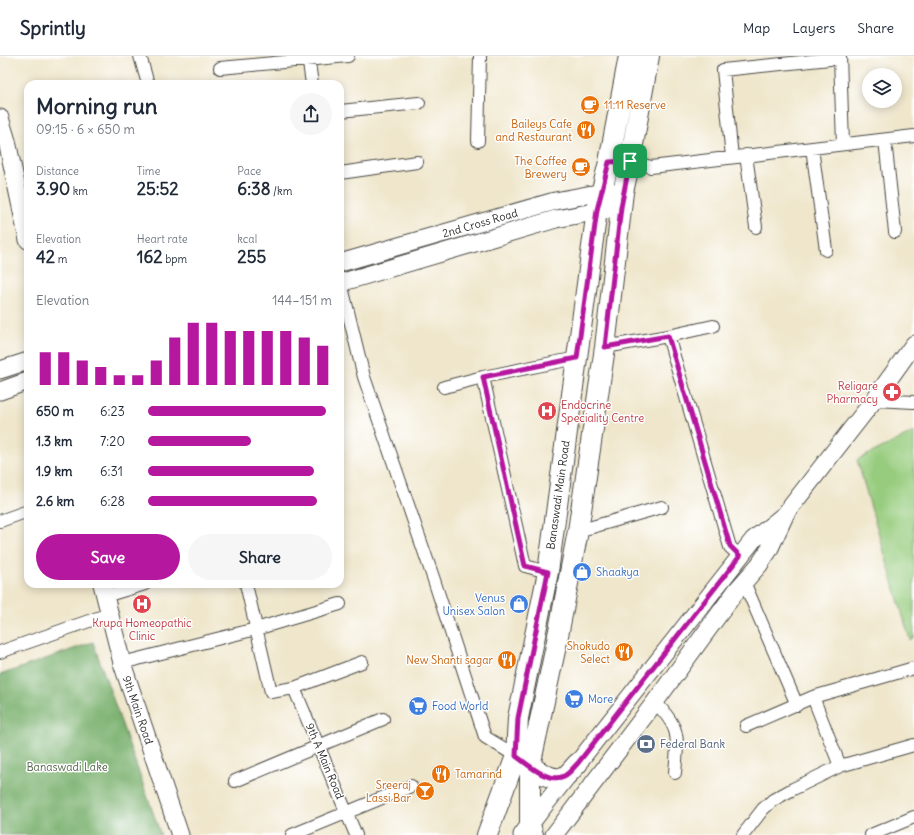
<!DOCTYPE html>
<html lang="en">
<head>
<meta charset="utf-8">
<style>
  body { margin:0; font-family:Delius,sans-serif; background:#f6f6f7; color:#1f2937; height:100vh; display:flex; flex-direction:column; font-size:15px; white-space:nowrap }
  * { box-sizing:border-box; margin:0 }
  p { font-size:13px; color:#747a83 }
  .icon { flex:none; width:22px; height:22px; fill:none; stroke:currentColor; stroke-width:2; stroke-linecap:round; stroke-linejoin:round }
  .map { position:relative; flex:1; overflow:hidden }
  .panel { position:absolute; left:24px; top:24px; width:320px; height:508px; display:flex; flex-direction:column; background:#fff; border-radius:12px; box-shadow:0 2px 10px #0003 }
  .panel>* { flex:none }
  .buttons { position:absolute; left:862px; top:12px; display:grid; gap:8px }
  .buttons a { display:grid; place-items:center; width:40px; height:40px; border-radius:50%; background:#fff; box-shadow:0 2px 10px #0003; font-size:20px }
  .pin { position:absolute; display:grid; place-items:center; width:34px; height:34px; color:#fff; margin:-17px; border-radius:8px; box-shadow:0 2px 6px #0006 }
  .round { display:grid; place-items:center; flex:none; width:42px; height:42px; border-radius:21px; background:#f6f6f7 }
  .overview { display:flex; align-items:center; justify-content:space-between; height:68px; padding:0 12px }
  h1 { font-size:22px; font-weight:700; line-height:30px }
  .metrics { display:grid; grid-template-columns:repeat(3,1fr); gap:6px; height:68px; padding:4px 12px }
  .metrics div { display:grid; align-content:center }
  .metrics b { font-size:17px; font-weight:700 }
  .metrics small { font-size:11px; font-weight:400 }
  .metrics p { font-size:11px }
  .chart { height:112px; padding:8px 12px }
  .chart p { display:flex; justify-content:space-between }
  .chart svg { width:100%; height:72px; margin-top:4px; stroke:#b5179e; stroke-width:6 }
  .action { display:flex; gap:8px; margin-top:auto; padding:8px 12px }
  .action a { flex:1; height:46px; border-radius:24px; background:#b5179e; color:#fff; font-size:16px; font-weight:700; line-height:46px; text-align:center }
  .action a+a { background:#f6f6f7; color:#1f2937 }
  ul { padding:0 12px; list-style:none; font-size:13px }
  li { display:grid; grid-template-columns:64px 48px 1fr; align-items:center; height:30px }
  li i { height:10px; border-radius:5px; background:#b5179e }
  header { display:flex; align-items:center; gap:24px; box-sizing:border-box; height:56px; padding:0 20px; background:#fff; border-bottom:1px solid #e0e1e3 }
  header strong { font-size:19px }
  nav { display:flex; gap:22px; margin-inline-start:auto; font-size:14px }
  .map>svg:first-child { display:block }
  .green { fill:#97cc7e; stroke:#617c54 }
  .forest { fill:#79b06d; stroke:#526e4c }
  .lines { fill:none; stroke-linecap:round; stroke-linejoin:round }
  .street-casing { stroke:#484743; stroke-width:14 }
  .secondary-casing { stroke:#484743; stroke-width:19 }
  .primary-casing { stroke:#484743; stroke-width:22 }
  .street { stroke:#fff; stroke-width:12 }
  .secondary { stroke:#fff; stroke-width:17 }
  .primary { stroke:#fff; stroke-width:20 }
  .route-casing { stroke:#fff; stroke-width:8 }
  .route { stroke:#b5179e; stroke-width:5 }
  .labels { text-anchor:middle; stroke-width:3; stroke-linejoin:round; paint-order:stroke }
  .food-label { font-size:11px; fill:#c56008; stroke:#fff; text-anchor:end }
  .street-label { font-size:11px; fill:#2b2b2b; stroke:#fff }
  .health-label { font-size:11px; fill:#be3a42; stroke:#fff; text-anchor:end }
  .shop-label { font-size:11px; fill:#366cbe; stroke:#fff; text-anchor:start }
  .service-label { font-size:11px; fill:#4e5e75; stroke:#fff; text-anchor:start }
  .park-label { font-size:11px; fill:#516348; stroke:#fff }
</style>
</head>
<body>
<header>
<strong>Sprintly</strong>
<nav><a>Map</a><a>Layers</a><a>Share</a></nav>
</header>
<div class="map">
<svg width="914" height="779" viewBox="0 0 914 779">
  <rect width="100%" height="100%" fill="#fff"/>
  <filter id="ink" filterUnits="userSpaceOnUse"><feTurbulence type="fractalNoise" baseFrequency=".025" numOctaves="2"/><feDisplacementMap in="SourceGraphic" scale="8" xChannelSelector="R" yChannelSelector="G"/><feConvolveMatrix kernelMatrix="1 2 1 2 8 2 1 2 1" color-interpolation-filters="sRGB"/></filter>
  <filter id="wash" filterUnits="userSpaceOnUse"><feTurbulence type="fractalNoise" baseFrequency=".012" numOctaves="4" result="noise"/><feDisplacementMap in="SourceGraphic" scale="16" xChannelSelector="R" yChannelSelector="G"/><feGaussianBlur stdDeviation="0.9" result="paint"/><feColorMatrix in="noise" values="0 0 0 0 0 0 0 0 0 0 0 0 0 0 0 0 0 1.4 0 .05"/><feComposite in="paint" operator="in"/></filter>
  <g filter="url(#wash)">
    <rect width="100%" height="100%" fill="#efe6cb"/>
    <path class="green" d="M914 376V581L910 584 857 404Z"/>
    <path class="forest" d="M93 586 161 779H0V619Z"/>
  </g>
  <g filter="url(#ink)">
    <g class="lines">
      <defs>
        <path id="street" d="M140 0 148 28
          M308 0 312 28
          M840 0 843 88
          M220 12 348 0
          M340 55 419 47
          M885 84 895 176
          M478 85 480 0
          M812 92 826 194
          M746 99 756 171
          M732 101 723 14 840 2
          M624 105H630L651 111 914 80
          M340 117 417 106
          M340 223 364 321 434 524 485 681 516 700
          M668 280 730 491 740 500
          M605 291 668 280 713 270
          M483 321 525 510 548 516
          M444 331 483 321 577 302
          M874 344 914 346
          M0 465 28 455
          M578 475 662 451
          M744 526 797 649
          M246 528 271 636 294 632 362 606
          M105 540 145 528
          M0 596 109 558
          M122 607 256 573 340 548
          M294 632 356 779
          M813 641 840 710
          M655 646C681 673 678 680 675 717
          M746 670 813 641 914 612
          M235 725 383 663
          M292 779 411 730
          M743 779 763 753 773 744 793 733 840 710 914 689
          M871 779 914 761"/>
        <path id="secondary" d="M0 62 7 85 28 184
          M340 207 555 145 603 136H623
          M340 227 556 163 621 151
          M0 314 28 305
          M0 335 28 325
          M102 528 122 607 180 779
          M522 779 547 746 753 484 783 460
          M554 779 655 646 736 535 759 509 769 494 786 457 874 344 914 288"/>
        <path id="primary" d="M521 703C531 710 550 727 564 721 569 718 574 711 578 707
          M487 779 516 700 518 662 548 516 597 154 609 106 629 0
          M533 779 530 769V710L556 590 578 475 605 291 623 136 630 105 649 0"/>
      </defs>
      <use href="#street" class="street-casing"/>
      <use href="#secondary" class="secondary-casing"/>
      <use href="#primary" class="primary-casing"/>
      <use href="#street" class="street"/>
      <use href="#secondary" class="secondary"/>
      <use href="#primary" class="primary"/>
    </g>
  </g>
  <g class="lines" filter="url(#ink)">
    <defs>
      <path id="route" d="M630 105 621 151 605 291 668 280 730 490 740 500 578 707C574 711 569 718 564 720 549 728 527 708 516 700L518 662 548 516 525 510 483 321 577 302 597 154 609 106Z"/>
    </defs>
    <use href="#route" class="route-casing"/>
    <use href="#route" class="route"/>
  </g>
  <defs>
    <symbol id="cafe-disc" viewBox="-11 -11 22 22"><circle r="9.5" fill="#e8710a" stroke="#fff"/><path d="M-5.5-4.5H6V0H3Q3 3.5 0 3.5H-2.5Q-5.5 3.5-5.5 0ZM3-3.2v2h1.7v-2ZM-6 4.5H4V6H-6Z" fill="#fff"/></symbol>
    <symbol id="restaurant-disc" viewBox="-11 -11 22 22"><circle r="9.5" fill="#e8710a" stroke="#fff"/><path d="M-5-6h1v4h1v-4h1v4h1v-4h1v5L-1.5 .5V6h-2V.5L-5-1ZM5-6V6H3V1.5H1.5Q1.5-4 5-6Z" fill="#fff"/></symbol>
    <symbol id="pharmacy-disc" viewBox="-11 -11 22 22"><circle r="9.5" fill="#e0444e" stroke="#fff"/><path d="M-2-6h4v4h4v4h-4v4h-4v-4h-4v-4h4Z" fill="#fff"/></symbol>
    <symbol id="hospital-disc" viewBox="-11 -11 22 22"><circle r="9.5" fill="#e0444e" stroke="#fff"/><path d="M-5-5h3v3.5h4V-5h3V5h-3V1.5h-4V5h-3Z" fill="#fff"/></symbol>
    <symbol id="shop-disc" viewBox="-11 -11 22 22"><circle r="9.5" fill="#3f7fe0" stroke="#fff"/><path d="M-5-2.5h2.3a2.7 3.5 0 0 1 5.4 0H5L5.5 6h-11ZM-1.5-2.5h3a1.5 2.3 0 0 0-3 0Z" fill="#fff"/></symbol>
    <symbol id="supermarket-disc" viewBox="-11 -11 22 22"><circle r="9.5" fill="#3f7fe0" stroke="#fff"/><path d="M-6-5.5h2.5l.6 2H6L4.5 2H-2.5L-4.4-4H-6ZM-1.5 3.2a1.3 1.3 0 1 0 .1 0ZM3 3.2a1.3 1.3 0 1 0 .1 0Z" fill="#fff"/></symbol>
    <symbol id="bank-disc" viewBox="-11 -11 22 22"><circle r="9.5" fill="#5c6f8a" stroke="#fff"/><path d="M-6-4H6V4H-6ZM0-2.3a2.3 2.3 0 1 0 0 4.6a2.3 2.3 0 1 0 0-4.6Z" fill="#fff"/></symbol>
    <symbol id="bar-disc" viewBox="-11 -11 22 22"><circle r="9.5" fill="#e8710a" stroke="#fff"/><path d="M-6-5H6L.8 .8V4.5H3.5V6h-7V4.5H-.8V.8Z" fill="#fff"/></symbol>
  </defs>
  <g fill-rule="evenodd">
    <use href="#cafe-disc" x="579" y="38" width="22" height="22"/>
    <use href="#restaurant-disc" x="575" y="63" width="22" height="22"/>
    <use href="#cafe-disc" x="570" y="100" width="22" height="22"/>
    <use href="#pharmacy-disc" x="881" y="325" width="22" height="22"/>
    <use href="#hospital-disc" x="536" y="344" width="22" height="22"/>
    <use href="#shop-disc" x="571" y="505" width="22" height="22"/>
    <use href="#hospital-disc" x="131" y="537" width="22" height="22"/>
    <use href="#shop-disc" x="508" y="537" width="22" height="22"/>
    <use href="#restaurant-disc" x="613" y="585" width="22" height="22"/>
    <use href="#restaurant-disc" x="496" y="593" width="22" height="22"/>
    <use href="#supermarket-disc" x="563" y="632" width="22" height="22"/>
    <use href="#supermarket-disc" x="407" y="639" width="22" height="22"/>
    <use href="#bank-disc" x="635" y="677" width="22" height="22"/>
    <use href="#restaurant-disc" x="430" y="707" width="22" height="22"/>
    <use href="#bar-disc" x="414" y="724" width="22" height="22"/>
  </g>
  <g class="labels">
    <g class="food-label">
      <text x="604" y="53" text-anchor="start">11:11 Reserve</text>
      <text x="572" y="72">Baileys Cafe<tspan x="572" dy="13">and Restaurant</tspan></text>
      <text x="567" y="109">The Coffee<tspan x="567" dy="13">Brewery</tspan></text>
      <text x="610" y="594">Shokudo<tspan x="610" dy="13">Select</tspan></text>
      <text x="493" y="608">New Shanti sagar</text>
      <text x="455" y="722" text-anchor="start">Tamarind</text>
      <text x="411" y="733">Sreeraj<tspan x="411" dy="13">Lassi Bar</tspan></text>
    </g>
    <g class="street-label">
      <text transform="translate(480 167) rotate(-16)" y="4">2nd Cross Road</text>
      <text transform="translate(558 439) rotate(-82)" y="4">Banaswadi Main Road</text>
      <text transform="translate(138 654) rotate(71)" y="4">9th Main Road</text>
      <text transform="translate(325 705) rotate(67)" y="4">9th A Main Road</text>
    </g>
    <g class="health-label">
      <text x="878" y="334">Religare<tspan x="878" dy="13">Pharmacy</tspan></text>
      <text x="561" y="353" text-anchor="start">Endocrine<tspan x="561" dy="13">Speciality Centre</tspan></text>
      <text x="142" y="571" text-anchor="middle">Krupa Homeopathic<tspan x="142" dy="13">Clinic</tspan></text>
    </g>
    <g class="shop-label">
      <text x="596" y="520">Shaakya</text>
      <text x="505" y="546" text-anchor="end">Venus<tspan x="505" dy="13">Unisex Salon</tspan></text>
      <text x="588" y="647">More</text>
      <text x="432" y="654">Food World</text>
    </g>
    <g class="service-label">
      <text x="660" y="692">Federal Bank</text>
    </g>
    <g class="park-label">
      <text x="67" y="715">Banaswadi Lake</text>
    </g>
  </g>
</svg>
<div class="buttons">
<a><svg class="icon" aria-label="layers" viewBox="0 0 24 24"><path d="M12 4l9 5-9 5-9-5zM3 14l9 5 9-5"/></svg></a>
</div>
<div class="pin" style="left:630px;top:105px;background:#1e9e55"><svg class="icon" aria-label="arrive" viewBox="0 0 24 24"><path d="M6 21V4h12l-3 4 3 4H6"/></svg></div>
<section class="panel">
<div class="overview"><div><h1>Morning run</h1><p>09:15 · 6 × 650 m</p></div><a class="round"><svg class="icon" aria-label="share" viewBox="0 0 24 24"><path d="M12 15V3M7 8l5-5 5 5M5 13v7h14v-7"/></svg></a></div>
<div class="metrics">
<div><p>Distance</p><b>3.90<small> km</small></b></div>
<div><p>Time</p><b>25:52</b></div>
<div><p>Pace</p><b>6:38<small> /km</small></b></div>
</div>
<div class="metrics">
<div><p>Elevation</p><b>42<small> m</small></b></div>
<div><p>Heart rate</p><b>162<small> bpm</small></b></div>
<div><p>kcal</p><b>255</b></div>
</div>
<div class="chart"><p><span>Elevation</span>144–151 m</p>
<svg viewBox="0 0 160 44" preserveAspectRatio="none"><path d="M5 44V24M15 44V24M25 44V29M35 44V33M45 44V38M55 44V38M65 44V29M75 44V15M85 44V6M95 44V6M105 44V11M115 44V11M125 44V11M135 44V11M145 44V15M155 44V20"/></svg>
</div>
<ul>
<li><b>650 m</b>6:23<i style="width:97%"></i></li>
<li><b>1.3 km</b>7:20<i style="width:56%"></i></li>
<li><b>1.9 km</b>6:31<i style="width:90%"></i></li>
<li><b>2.6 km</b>6:28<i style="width:92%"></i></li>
</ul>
<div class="action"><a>Save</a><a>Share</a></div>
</section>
</div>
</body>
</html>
